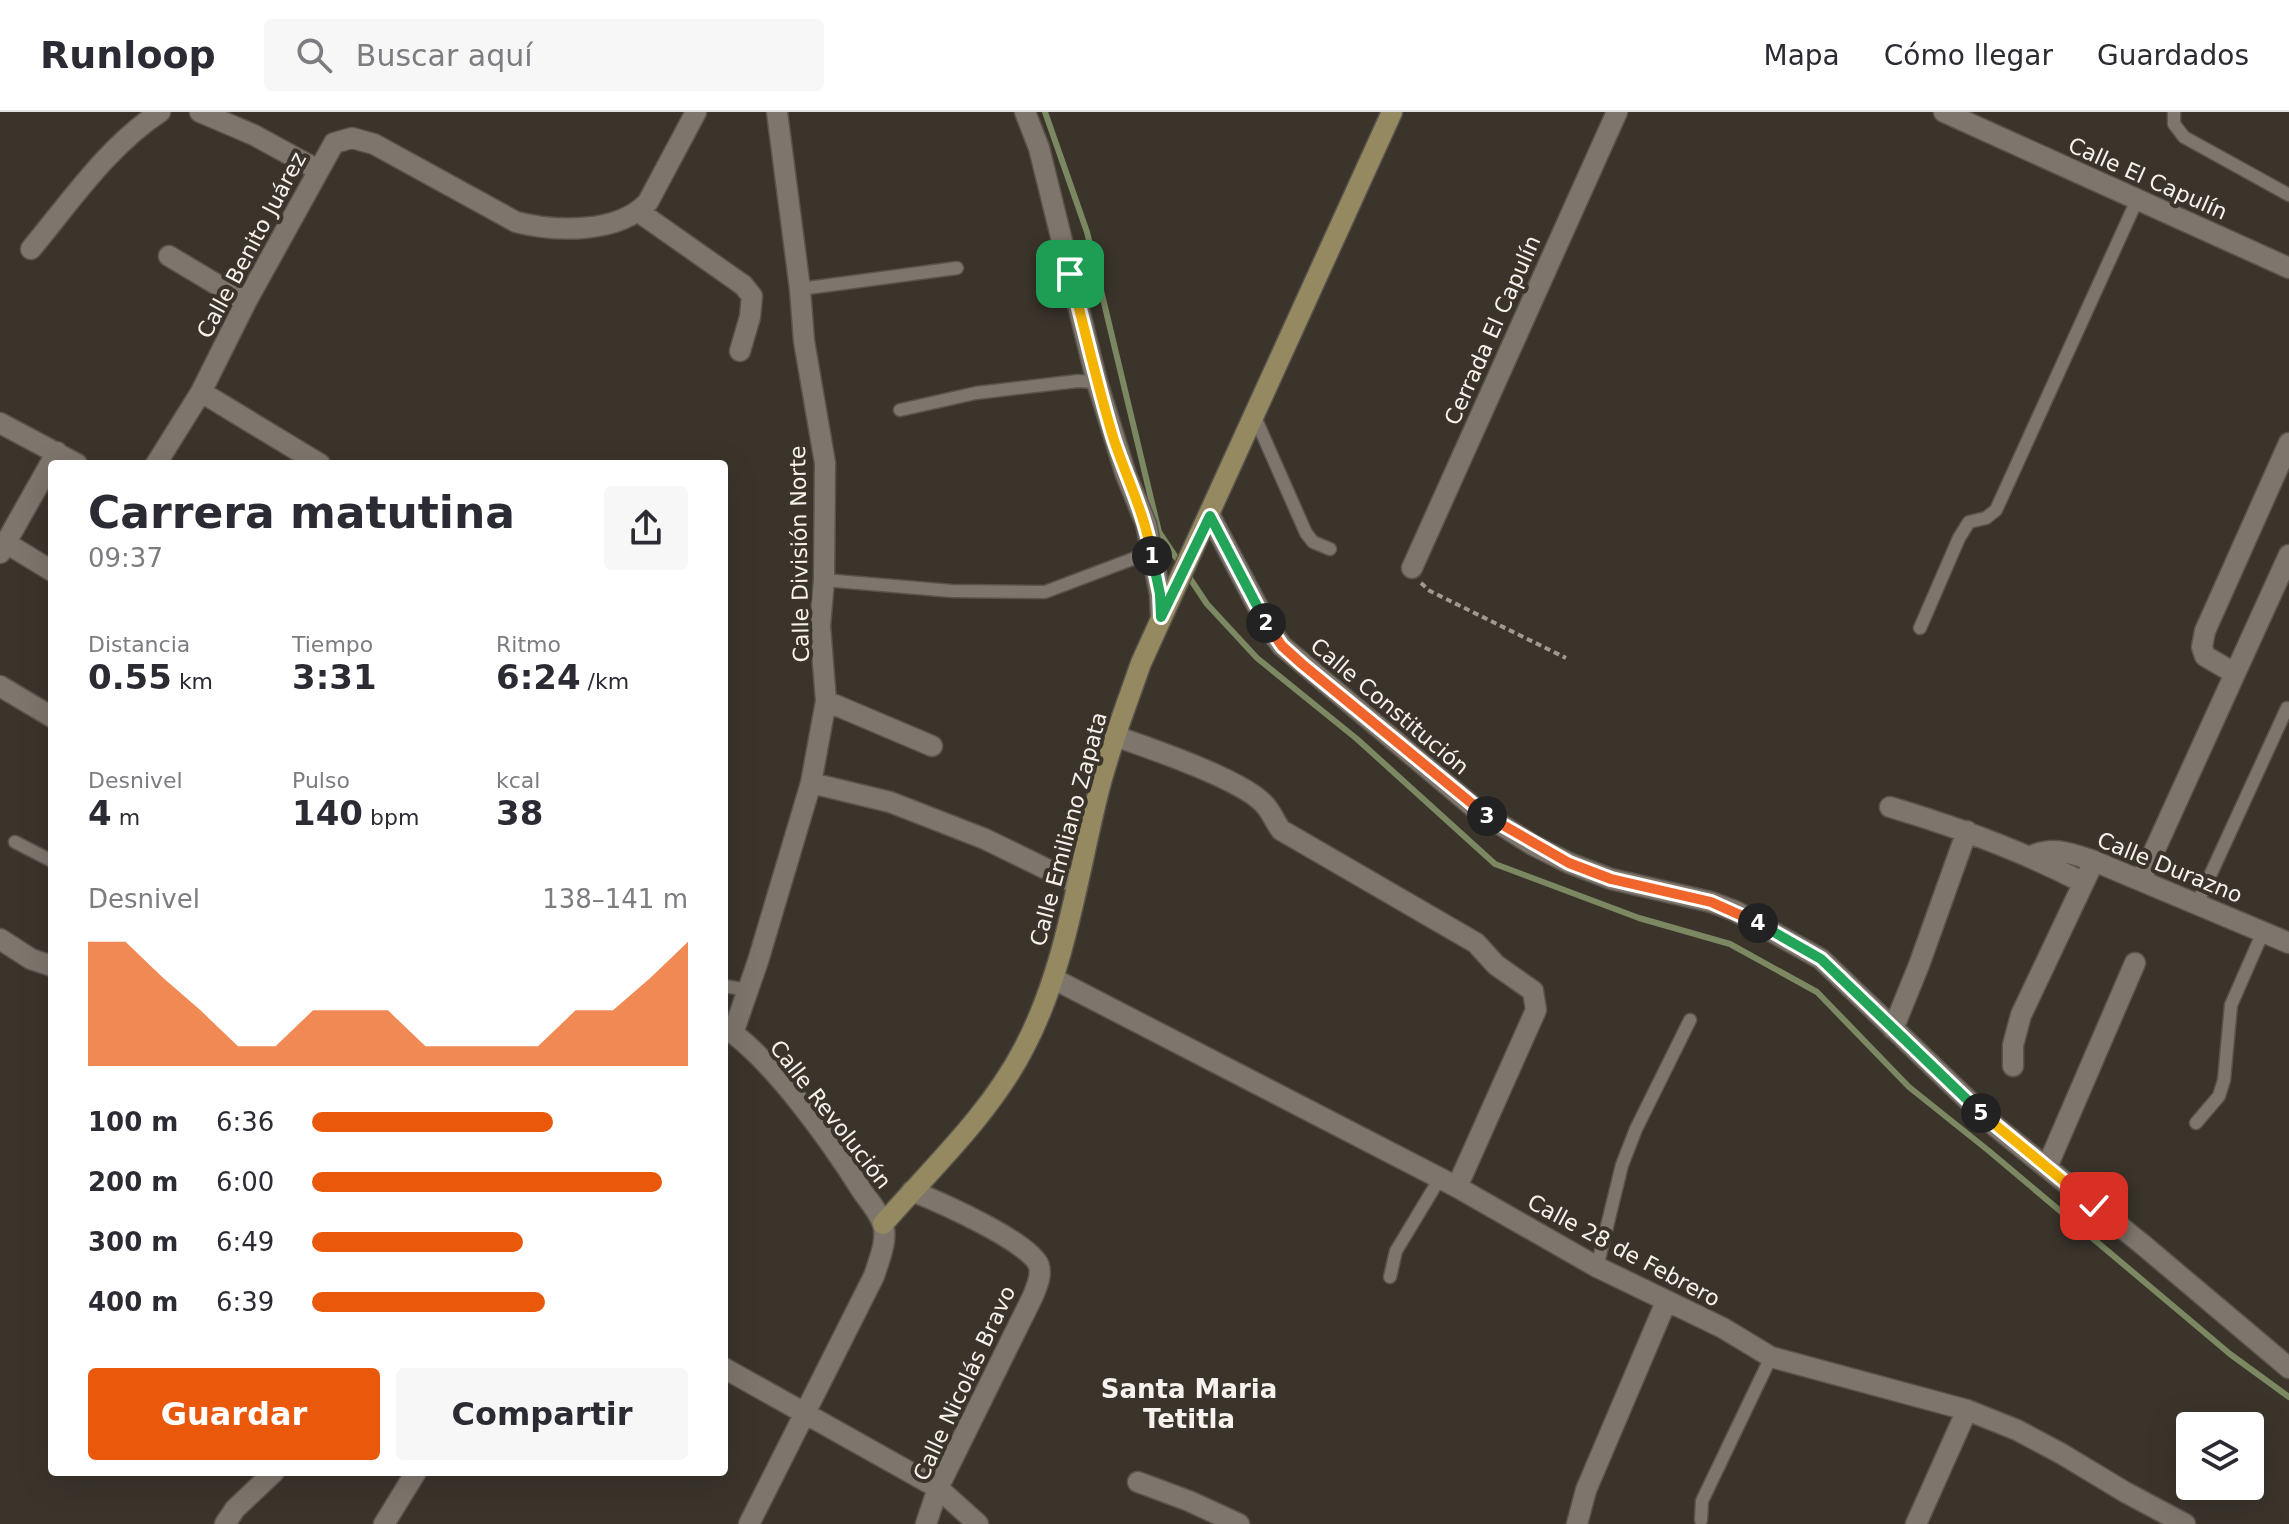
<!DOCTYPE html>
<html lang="es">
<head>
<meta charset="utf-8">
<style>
  body { margin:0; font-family:"DejaVu Sans",sans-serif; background:#f7f7f7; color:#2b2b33; height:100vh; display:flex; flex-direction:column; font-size:30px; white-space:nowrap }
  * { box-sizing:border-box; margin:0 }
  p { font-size:26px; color:#7c7c81 }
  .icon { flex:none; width:44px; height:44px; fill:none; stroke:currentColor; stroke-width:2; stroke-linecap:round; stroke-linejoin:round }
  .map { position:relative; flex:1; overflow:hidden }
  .drawer { position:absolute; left:48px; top:348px; width:680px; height:1016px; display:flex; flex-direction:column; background:#fff; border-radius:8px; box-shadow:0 8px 32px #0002 }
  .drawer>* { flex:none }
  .controls { position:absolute; left:2176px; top:1300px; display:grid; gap:16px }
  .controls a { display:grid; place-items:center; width:88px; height:88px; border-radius:8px; background:#fff; box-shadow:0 8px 32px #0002; font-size:40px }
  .pin { position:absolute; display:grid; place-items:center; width:68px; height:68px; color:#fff; margin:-34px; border-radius:16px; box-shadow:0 4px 12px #0006 }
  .km { position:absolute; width:40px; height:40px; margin:-20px; border-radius:50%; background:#222; color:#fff; font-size:22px; line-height:40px; text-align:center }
  .round { display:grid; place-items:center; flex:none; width:84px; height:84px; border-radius:8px; background:#f7f7f7 }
  .headline { display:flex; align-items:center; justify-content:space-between; height:136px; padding:0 40px }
  h1 { font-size:44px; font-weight:700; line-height:60px }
  .stats { display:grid; grid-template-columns:repeat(3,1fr); gap:12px; height:136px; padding:8px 40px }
  .stats div { display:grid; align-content:center }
  .stats b { font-size:34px; font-weight:700 }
  .stats small { font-size:22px; font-weight:400 }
  .stats p { font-size:22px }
  .chart { height:224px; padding:16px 40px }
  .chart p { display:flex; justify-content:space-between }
  .chart svg { width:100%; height:144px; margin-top:8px; fill:#ea580c; opacity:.7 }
  .button { display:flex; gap:16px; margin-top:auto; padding:16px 40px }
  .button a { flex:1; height:92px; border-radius:8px; background:#ea580c; color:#fff; font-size:32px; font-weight:700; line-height:92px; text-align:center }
  .button a+a { background:#f7f7f7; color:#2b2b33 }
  ul { padding:0 40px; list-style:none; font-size:26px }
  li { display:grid; grid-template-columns:128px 96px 1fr; align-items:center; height:60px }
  li i { height:20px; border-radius:10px; background:#ea580c }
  header { display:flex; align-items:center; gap:48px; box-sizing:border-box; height:112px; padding:0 40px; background:#fff; border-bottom:2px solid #e1e1e2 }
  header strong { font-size:38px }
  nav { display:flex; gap:44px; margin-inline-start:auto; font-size:28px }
  .search { width:560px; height:72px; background:#f7f7f7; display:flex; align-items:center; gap:20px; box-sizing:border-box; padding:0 28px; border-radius:8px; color:#7c7c81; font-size:30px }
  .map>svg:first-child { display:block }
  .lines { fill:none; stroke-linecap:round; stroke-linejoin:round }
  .stream { stroke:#7b8862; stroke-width:6 }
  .lane-casing { stroke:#59534c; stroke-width:15 }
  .street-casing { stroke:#59534c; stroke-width:23 }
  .secondary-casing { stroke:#59534c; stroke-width:23 }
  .path { stroke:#9e9992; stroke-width:4; stroke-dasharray:6 4; stroke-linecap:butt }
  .lane { stroke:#7e766d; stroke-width:12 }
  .street { stroke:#7e766d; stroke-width:20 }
  .secondary { stroke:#948960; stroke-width:20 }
  .split-1-casing { stroke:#fff; stroke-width:16 }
  .split-2-casing { stroke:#fff; stroke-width:16 }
  .split-3-casing { stroke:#fff; stroke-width:16 }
  .split-4-casing { stroke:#fff; stroke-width:16 }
  .split-5-casing { stroke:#fff; stroke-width:16 }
  .split-6-casing { stroke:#fff; stroke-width:16 }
  .split-1 { stroke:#f5b400; stroke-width:10 }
  .split-2 { stroke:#22a559; stroke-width:10 }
  .split-3 { stroke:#f0652b; stroke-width:10 }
  .split-4 { stroke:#f0652b; stroke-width:10 }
  .split-5 { stroke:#22a559; stroke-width:10 }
  .split-6 { stroke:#f5b400; stroke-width:10 }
  .labels { text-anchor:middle; stroke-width:8; stroke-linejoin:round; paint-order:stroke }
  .street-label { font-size:22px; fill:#f7f2ed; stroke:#3a342b }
  .quarter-label { font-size:26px; font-weight:bold; fill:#f7f2ed; stroke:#3a342b }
</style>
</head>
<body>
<header>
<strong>Runloop</strong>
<div class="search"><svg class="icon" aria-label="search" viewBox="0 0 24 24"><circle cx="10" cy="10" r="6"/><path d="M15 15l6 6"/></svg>Buscar aquí</div>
<nav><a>Mapa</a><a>Cómo llegar</a><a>Guardados</a></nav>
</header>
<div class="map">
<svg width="2289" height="1412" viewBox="0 0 2289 1412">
  <rect width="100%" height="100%" fill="#3a342b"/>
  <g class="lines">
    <path class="stream" d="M1045 0 1087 120 1159 420 1207 492 1257 546 1357 627 1495 752 1639 806 1730 832 1817 880 1909 975 1989 1039 2230 1242 2289 1285"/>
    <defs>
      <path id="lane" d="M2174 0V12L2184 25 2289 83
        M800 177 957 156
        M900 298 976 281 1078 269 1097 270
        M1254 303 1306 421 1313 430 1330 437
        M824 468 952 479 1045 480 1151 440
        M1920 516 1959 426 1969 410 1986 406 1996 398 2137 88
        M15 730 52 749
        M2197 792 2287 596
        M724 874 748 878
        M2196 1011 2219 984 2224 968 2231 893 2263 820
        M1597 1155 1622 1053 1636 1017 1690 908
        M1390 1165 1396 1139 1440 1066
        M1701 1408 1702 1389 1771 1245"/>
      <path id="street" d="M200 0 254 23 318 58
        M1025 0 1039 36 1097 270 1126 363 1146 412 1160 482 1161 505
        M1944 0 2289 156
        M639 100 743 173 752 184 750 205 740 239
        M31 137C71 89 107 35 160 0
        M169 144 246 190
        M201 280 320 352
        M0 311 77 352
        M156 352 201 280 246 190 334 31 352 26 374 32 516 110C556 120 618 122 648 90L696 0
        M1210 404 1270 518 1282 534 1476 697 1533 733 1569 751 1611 767 1711 790 1735 799 1821 847 1995 1014 2142 1132 2289 1256
        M6 431 52 459
        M0 441 57 340
        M1412 456 1617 0
        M2234 561 2205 544 2202 535 2205 519 2289 331
        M0 574 52 605
        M826 589 932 634
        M1115 624C1149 636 1241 667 1264 692 1271 699 1275 710 1281 718L1476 831 1496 853 1533 879 1536 898 1457 1075
        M811 671 890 690 985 727 1077 772
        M1890 695C1957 715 2020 738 2082 770
        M2031 744C2054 734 2070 741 2094 749L2289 831
        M2141 768 2289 443
        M0 827 31 847 52 854
        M1054 867 1457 1075 1597 1155 1723 1216 1771 1245 1967 1298 2017 1318 2062 1342 2125 1380 2185 1412
        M724 915C771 945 832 1031 862 1079 869 1089 878 1099 882 1110 889 1126 879 1148 874 1164L749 1412
        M1893 917 1919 853 1967 719
        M733 921 758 849 811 671 826 589 820 514 824 468 825 351 804 229 800 177 777 0
        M2013 954V933L2021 903 2094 749
        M2047 1055 2135 851
        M912 1079C937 1089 1031 1130 1039 1154 1042 1164 1036 1176 1033 1184L938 1376 926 1412
        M724 1256 938 1376 978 1412
        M1138 1370 1189 1389 1239 1412
        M225 1412 235 1397 274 1360
        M384 1412 416 1360
        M1577 1412 1586 1378 1666 1190
        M1916 1412 1967 1298"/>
      <path id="secondary" d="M883 1112C932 1056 990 1002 1024 936 1064 860 1076 773 1096 690 1107 643 1125 597 1141 551L1392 0"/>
    </defs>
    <use href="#lane" class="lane-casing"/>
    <use href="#street" class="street-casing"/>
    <use href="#secondary" class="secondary-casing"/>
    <path class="path" d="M1421 471 1430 479 1566 546"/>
    <use href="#lane" class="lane"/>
    <use href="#street" class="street"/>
    <use href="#secondary" class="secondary"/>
  </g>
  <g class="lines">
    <defs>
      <path id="split-1" d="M1070 162C1085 217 1097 273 1114 328 1127 367 1145 402 1152 444"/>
      <path id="split-2" d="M1152 444 1160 482 1161 505 1210 404 1266 511"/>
      <path id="split-3" d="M1266 511 1282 534 1302 552 1487 704"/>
      <path id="split-4" d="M1487 704 1569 751 1611 767 1711 790 1758 811"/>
      <path id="split-5" d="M1758 811 1821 847 1981 1001"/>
      <path id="split-6" d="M1981 1001 2094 1094"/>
    </defs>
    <use href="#split-1" class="split-1-casing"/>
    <use href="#split-2" class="split-2-casing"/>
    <use href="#split-3" class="split-3-casing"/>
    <use href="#split-4" class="split-4-casing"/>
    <use href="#split-5" class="split-5-casing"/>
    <use href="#split-6" class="split-6-casing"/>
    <use href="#split-1" class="split-1"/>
    <use href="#split-2" class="split-2"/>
    <use href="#split-3" class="split-3"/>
    <use href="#split-4" class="split-4"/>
    <use href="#split-5" class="split-5"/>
    <use href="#split-6" class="split-6"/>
  </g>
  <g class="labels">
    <g class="street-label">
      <text transform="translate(2148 66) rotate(24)" y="8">Calle El Capulín</text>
      <text transform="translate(251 133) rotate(-62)" y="8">Calle Benito Juárez</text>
      <text transform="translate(1492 218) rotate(-66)" y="8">Cerrada El Capulín</text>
      <text transform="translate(799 442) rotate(-91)" y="8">Calle División Norte</text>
      <text transform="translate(1390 594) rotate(40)" y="8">Calle Constitución</text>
      <text transform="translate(1068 717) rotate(-75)" y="8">Calle Emiliano Zapata</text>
      <text transform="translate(2170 755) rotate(22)" y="8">Calle Durazno</text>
      <text transform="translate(831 1002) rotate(52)" y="8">Calle Revolución</text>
      <text transform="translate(1624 1138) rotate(28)" y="8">Calle 28 de Febrero</text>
      <text transform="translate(964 1271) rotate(-65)" y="8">Calle Nicolás Bravo</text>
    </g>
    <g class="quarter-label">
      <text x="1189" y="1286">Santa Maria<tspan x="1189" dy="30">Tetitla</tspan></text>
    </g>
  </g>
</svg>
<div class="controls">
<a><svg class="icon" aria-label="layers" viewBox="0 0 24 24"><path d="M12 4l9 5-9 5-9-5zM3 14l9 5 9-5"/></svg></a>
</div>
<div class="pin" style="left:1070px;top:162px;background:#1e9e55"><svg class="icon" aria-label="arrive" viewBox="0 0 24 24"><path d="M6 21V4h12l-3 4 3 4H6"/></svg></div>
<div class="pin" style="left:2094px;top:1094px;background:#d93025"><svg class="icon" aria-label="check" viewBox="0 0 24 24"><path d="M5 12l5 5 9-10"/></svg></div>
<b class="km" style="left:1152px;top:444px">1</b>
<b class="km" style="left:1266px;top:511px">2</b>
<b class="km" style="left:1487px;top:704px">3</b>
<b class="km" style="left:1758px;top:811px">4</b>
<b class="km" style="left:1981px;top:1001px">5</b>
<section class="drawer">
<div class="headline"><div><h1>Carrera matutina</h1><p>09:37</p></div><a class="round"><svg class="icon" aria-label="share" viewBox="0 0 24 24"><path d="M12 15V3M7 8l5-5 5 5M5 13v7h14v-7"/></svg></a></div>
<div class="stats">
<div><p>Distancia</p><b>0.55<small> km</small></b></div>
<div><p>Tiempo</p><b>3:31</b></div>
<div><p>Ritmo</p><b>6:24<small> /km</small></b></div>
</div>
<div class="stats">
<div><p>Desnivel</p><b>4<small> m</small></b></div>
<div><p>Pulso</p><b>140<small> bpm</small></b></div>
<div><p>kcal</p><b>38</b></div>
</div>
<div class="chart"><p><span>Desnivel</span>138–141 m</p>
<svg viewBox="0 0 160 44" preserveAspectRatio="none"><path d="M0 44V6L10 6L20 17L30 27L40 38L50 38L60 27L70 27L80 27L90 38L100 38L110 38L120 38L130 27L140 27L150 17L160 6V44z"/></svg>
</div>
<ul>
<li><b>100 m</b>6:36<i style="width:64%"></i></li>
<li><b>200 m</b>6:00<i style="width:93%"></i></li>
<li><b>300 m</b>6:49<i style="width:56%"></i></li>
<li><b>400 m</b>6:39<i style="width:62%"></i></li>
</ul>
<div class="button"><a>Guardar</a><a>Compartir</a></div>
</section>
</div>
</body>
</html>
